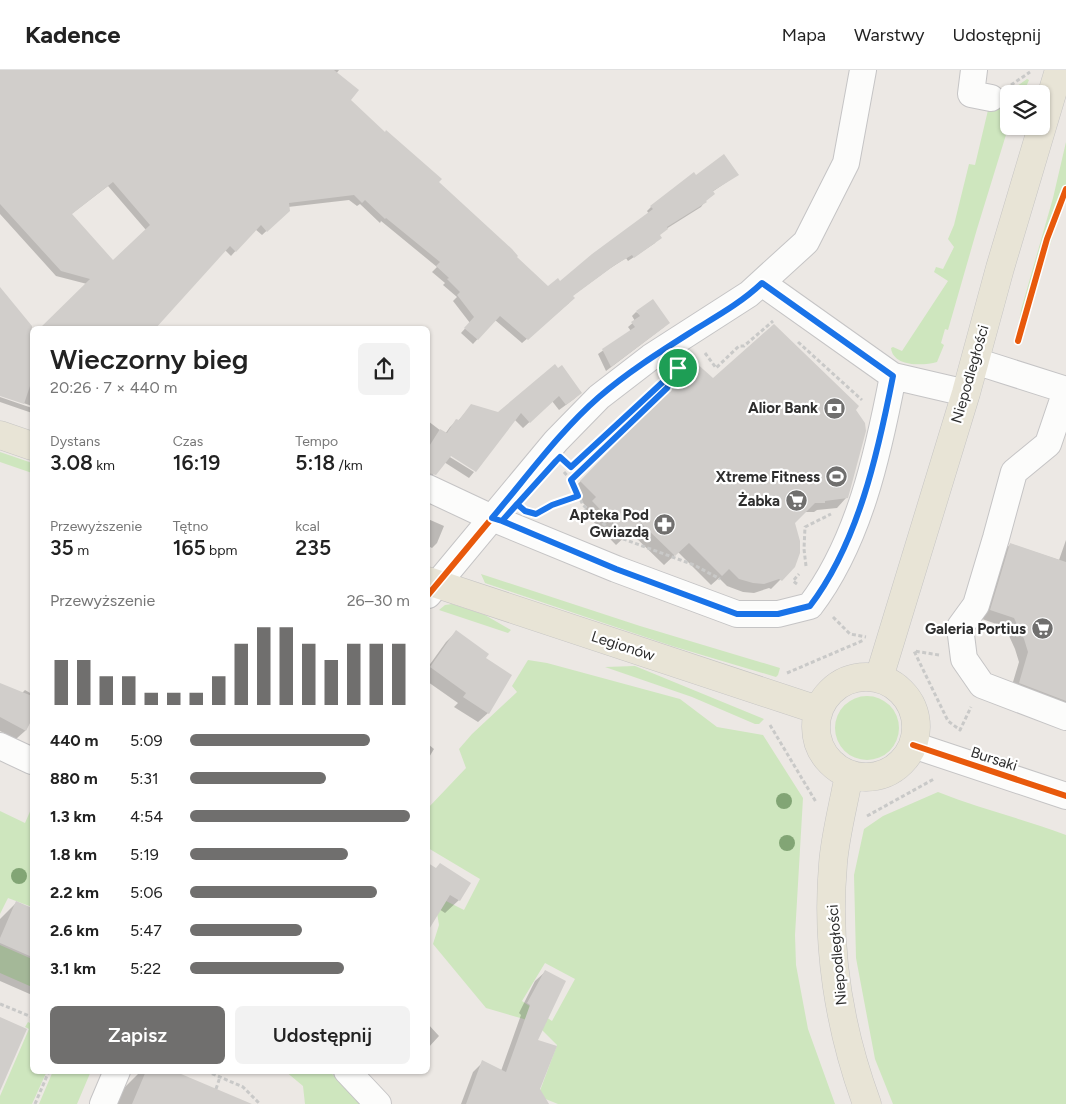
<!DOCTYPE html>
<html lang="pl">
<head>
<meta charset="utf-8">
<style>
  body { margin:0; font-family:Figtree,sans-serif; background:#f2f2f2; color:#222; height:100vh; display:flex; flex-direction:column; font-size:19px; white-space:nowrap }
  * { box-sizing:border-box; margin:0 }
  p { font-size:16px; color:#767676 }
  .icon { flex:none; width:28px; height:28px; fill:none; stroke:currentColor; stroke-width:2; stroke-linecap:round; stroke-linejoin:round }
  .map { position:relative; flex:1; overflow:hidden }
  .drawer { position:absolute; left:30px; top:256px; width:400px; height:748px; display:flex; flex-direction:column; background:#fff; border-radius:8px; box-shadow:0 1px 4px #0004 }
  .drawer>* { flex:none }
  .tools { position:absolute; left:1000px; top:15px; display:grid; gap:10px }
  .tools a { display:grid; place-items:center; width:50px; height:50px; border-radius:8px; background:#fff; box-shadow:0 1px 4px #0004; font-size:25px }
  .pin { position:absolute; display:grid; place-items:center; width:42px; height:42px; color:#fff; margin:-21px; border:2px solid #fff; border-radius:50%; box-shadow:0 1px 5px #0007 }
  .round { display:grid; place-items:center; flex:none; width:52px; height:52px; border-radius:8px; background:#f2f2f2 }
  .overview { display:flex; align-items:center; justify-content:space-between; height:85px; padding:0 20px }
  h1 { font-size:28px; font-weight:600; line-height:38px }
  .figures { display:grid; grid-template-columns:repeat(3,1fr); gap:8px; height:85px; padding:5px 20px }
  .figures div { display:grid; align-content:center }
  .figures b { font-size:21px; font-weight:600 }
  .figures small { font-size:14px; font-weight:400 }
  .figures p { font-size:14px }
  .chart { height:140px; padding:10px 20px }
  .chart p { display:flex; justify-content:space-between }
  .chart svg { width:100%; height:90px; margin-top:5px; stroke:#706f6e; stroke-width:6 }
  .cta { display:flex; gap:10px; margin-top:auto; padding:10px 20px }
  .cta a { flex:1; height:58px; border-radius:8px; background:#706f6e; color:#fff; font-size:20px; font-weight:600; line-height:58px; text-align:center }
  .cta a+a { background:#f2f2f2; color:#222 }
  ul { padding:0 20px; list-style:none; font-size:16px }
  li { display:grid; grid-template-columns:80px 60px 1fr; align-items:center; height:38px }
  li i { height:12px; border-radius:6px; background:#706f6e }
  header { display:flex; align-items:center; gap:30px; box-sizing:border-box; height:70px; padding:0 25px; background:#fff; border-bottom:1px solid #e0e0e0 }
  header strong { font-size:24px }
  nav { display:flex; gap:28px; margin-inline-start:auto; font-size:18px }
  .map>svg:first-child { display:block }
  .green { fill:#cee6be; fill-rule:evenodd }
  .shadow { fill:#0003; fill-rule:evenodd }
  .building { fill:#d1cecb; fill-rule:evenodd }
  .lines { fill:none; stroke-linecap:round; stroke-linejoin:round }
  .minor-casing { stroke:#c5c4c5; stroke-width:28 }
  .major-casing { stroke:#c6c5c4; stroke-width:29 }
  .path { stroke:#c9c9c8; stroke-width:3; stroke-dasharray:4 2.5; stroke-linecap:butt }
  .minor { stroke:#fcfcfb; stroke-width:26 }
  .major { stroke:#e8e4d6; stroke-width:28 }
  .cycleway-casing { stroke:#fff; stroke-width:9 }
  .cycleway { stroke:#e8590c; stroke-width:6 }
  .tree { fill:#82a575 }
  .route-casing { stroke:#fff; stroke-width:10 }
  .route { stroke:#1a73e8; stroke-width:6 }
  .labels { text-anchor:middle; stroke-width:4.5; stroke-linejoin:round; paint-order:stroke }
  .street-label { font-size:15px; fill:#2e2e2e; stroke:#fff }
  .poi-label { font-size:15px; font-weight:bold; fill:#2e2e2e; stroke:#fff; text-anchor:end }
</style>
</head>
<body>
<header>
<strong>Kadence</strong>
<nav><a>Mapa</a><a>Warstwy</a><a>Udostępnij</a></nav>
</header>
<div class="map">
<svg width="1066" height="1034" viewBox="0 0 1066 1034">
  <rect width="100%" height="100%" fill="#ece8e4"/>
  <path class="green" d="M1027 9 1029 10 1023 24H1009V55L977 159 948 260 945 259 941 273 944 275 937 292C923 296 893 297 891 278L893 277 902 281 948 211 934 202 936 197 943 199 954 177 948 169 954 155 969 94 975 95 989 36Z
    M1066 72V125L1020 269 1017 266 1021 240 1053 128Z
    M0 382 32 393V403L0 392Z
    M481 504 640 556 780 598 778 605 776 607 672 576 485 513Z
    M452 534 485 545 511 560 508 563 439 540 445 535Z
    M528 590 547 593 680 629 717 657 763 665 803 728 795 865 796 895 808 959 835 1034H558L538 1026 557 975 534 952 486 938 433 874 439 855 434 825 464 840 480 809 428 778V738L466 698 459 679 472 664 517 622 512 616ZM545 893 575 909 552 951 522 931Z
    M635 596 764 649 759 654H755L692 627 605 597Z
    M835 658a32 32 0 1 1 64 0a32 32 0 1 1-64 0Z
    M938 722C980 739 1024 749 1066 765V1034H893L875 989 856 888 854 805 864 759 883 746Z
    M32 737V837L8 828 0 844V741L25 753Z
    M0 875 32 889V917L0 903Z
    M28 952 32 954V1001H47L32 1034H0V1026L29 959 25 957Z
    M53 1001H91L77 1034H39Z
    M285 1001H329L364 1034H305L303 1016Z"/>
  <path class="shadow" d="M0 0H339L336 4 349 30 438 112 548 218 560 213 649 144 647 141 651 137 695 107 737 105 712 122 701 137 666 159 658 166 655 173 628 191 626 188 609 199 572 226 569 233 522 273 495 250 473 274 461 263 470 253 453 231 457 227 443 215 445 213 432 202 437 197 381 151 380 153 360 134 357 136 349 130 288 137V141L262 165 255 159 231 186 225 180 87 214 56 206 0 144ZM108 116 146 160 113 192 70 145Z
    M0 241 32 274V336L0 325Z
    M636 242 664 257 606 301 598 284 631 261 628 257 635 251 632 246Z
    M695 294 713 309 854 340 846 428 837 438 817 440 814 442H804L793 453 794 496 771 519 769 518 754 523 743 522 727 516 719 508 711 515 678 482 664 495 630 462 616 475 583 441 587 437 571 421Z
    M555 296 581 322 574 329 559 340 552 331 523 358 514 349 446 382 445 384 474 402 469 408 444 392 431 407 428 406V351L445 364 450 357 457 350 458 351 472 335 498 344Z
    M0 327 32 338V343L0 332Z
    M428 449 444 456 437 473 432 478 428 476Z
    M1066 470V645L1010 622 1019 592 1015 579 1005 557 982 549 1001 483 1011 474 1059 490Z
    M456 562 484 588 488 643 478 652 454 637 458 633 428 612V597L446 572Z
    M0 614 22 623 25 620 32 624V647L25 661 16 669 0 661Z
    M428 674 434 679 428 689Z
    M428 794 435 799 459 830 445 843 439 839 428 858Z
    M16 833 32 839V925L0 911V849Z
    M545 902 536 970 540 1034H461L473 1002 483 992 501 1001 521 945 519 943 535 911Z
    M428 954 439 966 428 978Z
    M141 1001H172L235 1034H117L123 1019Z"/>
  <path class="building" d="M0 0H334L359 20 351 30 385 62 386 60 442 109 439 112 512 179 518 186 517 187 548 216 558 208 560 211 592 184 653 139 650 136 694 102 696 105 724 84 739 105 713 121 715 124 706 131 707 132 667 157 668 159 660 165 662 168 634 188 632 185 615 195 573 226 575 228 528 270 500 246 478 270 464 258 474 247 457 225 460 222 447 209 449 208 436 196 440 192 386 148 385 149 365 130 362 133 354 125 289 133 290 141 267 162 261 155 236 182 230 176 155 259H39L90 209 61 201 0 134ZM113 112 150 155 113 190 72 144Z
    M0 217 32 256V310L24 334 0 326Z
    M653 229 670 253 611 297 602 279 635 257 631 252 640 246 636 241Z
    M774 254 859 336 856 340 865 353 866 361 848 428 825 431V433H815L795 453 800 471V483L795 497 782 511 779 509 764 514 753 513 739 509 729 499 722 506 689 473 675 486 641 453 626 466 592 431 596 427 580 411 695 292 713 308Z
    M555 294 558 298 562 295 582 323 566 335 559 326 530 353 521 343 476 402 451 386 436 405 428 403V378L440 359 447 363 456 349 459 350 471 334 498 342Z
    M1010 473 1066 492V631L1019 613 1028 582 1024 569 1014 548 990 540Z
    M456 560 489 584 486 588 512 605 489 644 463 627 466 623 430 597Z
    M0 613 32 626V649L26 661 0 647Z
    M428 793 436 798 440 793 471 813 460 831 450 825 428 861Z
    M16 831 32 838V887L0 873V868Z
    M545 900 566 911 538 970 557 976 540 1019 549 1034H466L482 990 506 1002 530 935 527 933Z
    M0 947 27 959 0 1021Z
    M146 1001H174L252 1034H132Z"/>
  <g class="lines">
    <defs>
      <path id="minor" d="M974 0 971 24 991 28
        M975 291 1066 320
        M893 306 966 323
        M1066 321 1048 374 1014 402 996 468 976 535 960 557 964 589 982 615 1066 647
        M428 418 492 448 616 499 737 544H778L810 536C859 472 878 384 893 306L762 213
        M428 525 556 371 599 327 651 287 749 224 806 172 846 93 863 0
        M913 675 1066 726
        M0 676 32 691
        M347 1001 378 1034
        M103 1034 117 1001"/>
      <path id="major" d="M0 365 32 376
        M428 511 818 640
        M816 657a50 50 0 1 1 100 0a50 50 0 1 1-100 0Z
        M879 608 966 323 1000 198 1059 0
        M849 704C844 733 835 766 833 794 826 875 839 958 867 1034"/>
    </defs>
    <use href="#minor" class="minor-casing"/>
    <use href="#major" class="major-casing"/>
    <path class="path" d="M1011 15 1030 2
      M798 272 862 330
      M705 283 716 298 739 276H744L773 251
      M568 394 571 397 661 314
      M564 402 571 410 583 435 618 467 694 495 720 509
      M571 410 667 318 676 302
      M541 441 553 435 578 426
      M806 496 804 479 805 457 831 444
      M797 514 793 511 799 504
      M833 547 850 564 866 567
      M939 585 914 581 948 651 960 660 971 637
      M787 603 864 570
      M770 655 816 732
      M867 746 934 709
      M0 934 32 947
      M206 1001 243 1017 260 1034
      M216 1019 220 1007
      M35 1034 49 1001"/>
    <use href="#minor" class="minor"/>
    <use href="#major" class="major"/>
    <defs>
      <path id="cycleway" d="M1018 271 1047 169 1066 119
        M428 525 556 371 599 327 651 287 725 241
        M913 675 1066 726"/>
    </defs>
    <use href="#cycleway" class="cycleway-casing"/>
    <use href="#cycleway" class="cycleway"/>
  </g>
  <g class="tree">
    <circle cx="784" cy="731" r="8"/>
    <circle cx="787" cy="773" r="8"/>
    <circle cx="19" cy="806" r="8"/>
  </g>
  <g class="lines">
    <defs>
      <path id="route" d="M678 298 571 397 560 387 556 391 502 451 492 448C527 407 559 362 599 327 629 301 663 280 696 259 719 245 742 232 762 213L893 306C878 383 858 473 810 536L778 544H737L616 499 502 451 517 434 525 441 536 444 552 435 578 426 571 410 667 318 678 298"/>
    </defs>
    <use href="#route" class="route-casing"/>
    <use href="#route" class="route"/>
  </g>
  <defs>
    <symbol id="bank-disc" viewBox="-11 -11 22 22"><circle r="9.5" fill="#706f6e" stroke="#fff"/><path d="M-6-4H6V4H-6ZM0-2.3a2.3 2.3 0 1 0 0 4.6a2.3 2.3 0 1 0 0-4.6Z" fill="#fff"/></symbol>
    <symbol id="stadium-disc" viewBox="-11 -11 22 22"><circle r="9.5" fill="#706f6e" stroke="#fff"/><path d="M0-5a6.5 5 0 1 0 0 10a6.5 5 0 1 0 0-10ZM-3.5-1.8h7v3.6h-7Z" fill="#fff"/></symbol>
    <symbol id="supermarket-disc" viewBox="-11 -11 22 22"><circle r="9.5" fill="#706f6e" stroke="#fff"/><path d="M-6-5.5h2.5l.6 2H6L4.5 2H-2.5L-4.4-4H-6ZM-1.5 3.2a1.3 1.3 0 1 0 .1 0ZM3 3.2a1.3 1.3 0 1 0 .1 0Z" fill="#fff"/></symbol>
    <symbol id="pharmacy-disc" viewBox="-11 -11 22 22"><circle r="9.5" fill="#706f6e" stroke="#fff"/><path d="M-2-6h4v4h4v4h-4v4h-4v-4h-4v-4h4Z" fill="#fff"/></symbol>
  </defs>
  <g fill-rule="evenodd">
    <use href="#bank-disc" x="822" y="326" width="25" height="25"/>
    <use href="#stadium-disc" x="824" y="394" width="25" height="25"/>
    <use href="#supermarket-disc" x="784" y="418" width="25" height="25"/>
    <use href="#pharmacy-disc" x="652" y="442" width="25" height="25"/>
    <use href="#supermarket-disc" x="1030" y="546" width="25" height="25"/>
  </g>
  <g class="labels">
    <g class="street-label">
      <text transform="translate(970 304) rotate(-74)" y="5">Niepodległości</text>
      <text transform="translate(623 576) rotate(18)" y="5">Legionów</text>
      <text transform="translate(994 689) rotate(18)" y="5">Bursaki</text>
      <text transform="translate(837 885) rotate(-95)" y="5">Niepodległości</text>
    </g>
    <g class="poi-label">
      <text x="818" y="343">Alior Bank</text>
      <text x="820" y="412">Xtreme Fitness</text>
      <text x="780" y="436">Żabka</text>
      <text x="649" y="450">Apteka Pod<tspan x="649" dy="17">Gwiazdą</tspan></text>
      <text x="1026" y="564">Galeria Portius</text>
    </g>
  </g>
</svg>
<div class="tools">
<a><svg class="icon" aria-label="layers" viewBox="0 0 24 24"><path d="M12 4l9 5-9 5-9-5zM3 14l9 5 9-5"/></svg></a>
</div>
<div class="pin" style="left:678px;top:298px;background:#1e9e55"><svg class="icon" aria-label="arrive" viewBox="0 0 24 24"><path d="M6 21V4h12l-3 4 3 4H6"/></svg></div>
<section class="drawer">
<div class="overview"><div><h1>Wieczorny bieg</h1><p>20:26 · 7 × 440 m</p></div><a class="round"><svg class="icon" aria-label="share" viewBox="0 0 24 24"><path d="M12 15V3M7 8l5-5 5 5M5 13v7h14v-7"/></svg></a></div>
<div class="figures">
<div><p>Dystans</p><b>3.08<small> km</small></b></div>
<div><p>Czas</p><b>16:19</b></div>
<div><p>Tempo</p><b>5:18<small> /km</small></b></div>
</div>
<div class="figures">
<div><p>Przewyższenie</p><b>35<small> m</small></b></div>
<div><p>Tętno</p><b>165<small> bpm</small></b></div>
<div><p>kcal</p><b>235</b></div>
</div>
<div class="chart"><p><span>Przewyższenie</span>26–30 m</p>
<svg viewBox="0 0 160 44" preserveAspectRatio="none"><path d="M5 44V22M15 44V22M25 44V30M35 44V30M45 44V38M55 44V38M65 44V38M75 44V30M85 44V14M95 44V6M105 44V6M115 44V14M125 44V22M135 44V14M145 44V14M155 44V14"/></svg>
</div>
<ul>
<li><b>440 m</b>5:09<i style="width:82%"></i></li>
<li><b>880 m</b>5:31<i style="width:62%"></i></li>
<li><b>1.3 km</b>4:54<i style="width:100%"></i></li>
<li><b>1.8 km</b>5:19<i style="width:72%"></i></li>
<li><b>2.2 km</b>5:06<i style="width:85%"></i></li>
<li><b>2.6 km</b>5:47<i style="width:51%"></i></li>
<li><b>3.1 km</b>5:22<i style="width:70%"></i></li>
</ul>
<div class="cta"><a>Zapisz</a><a>Udostępnij</a></div>
</section>
</div>
</body>
</html>
